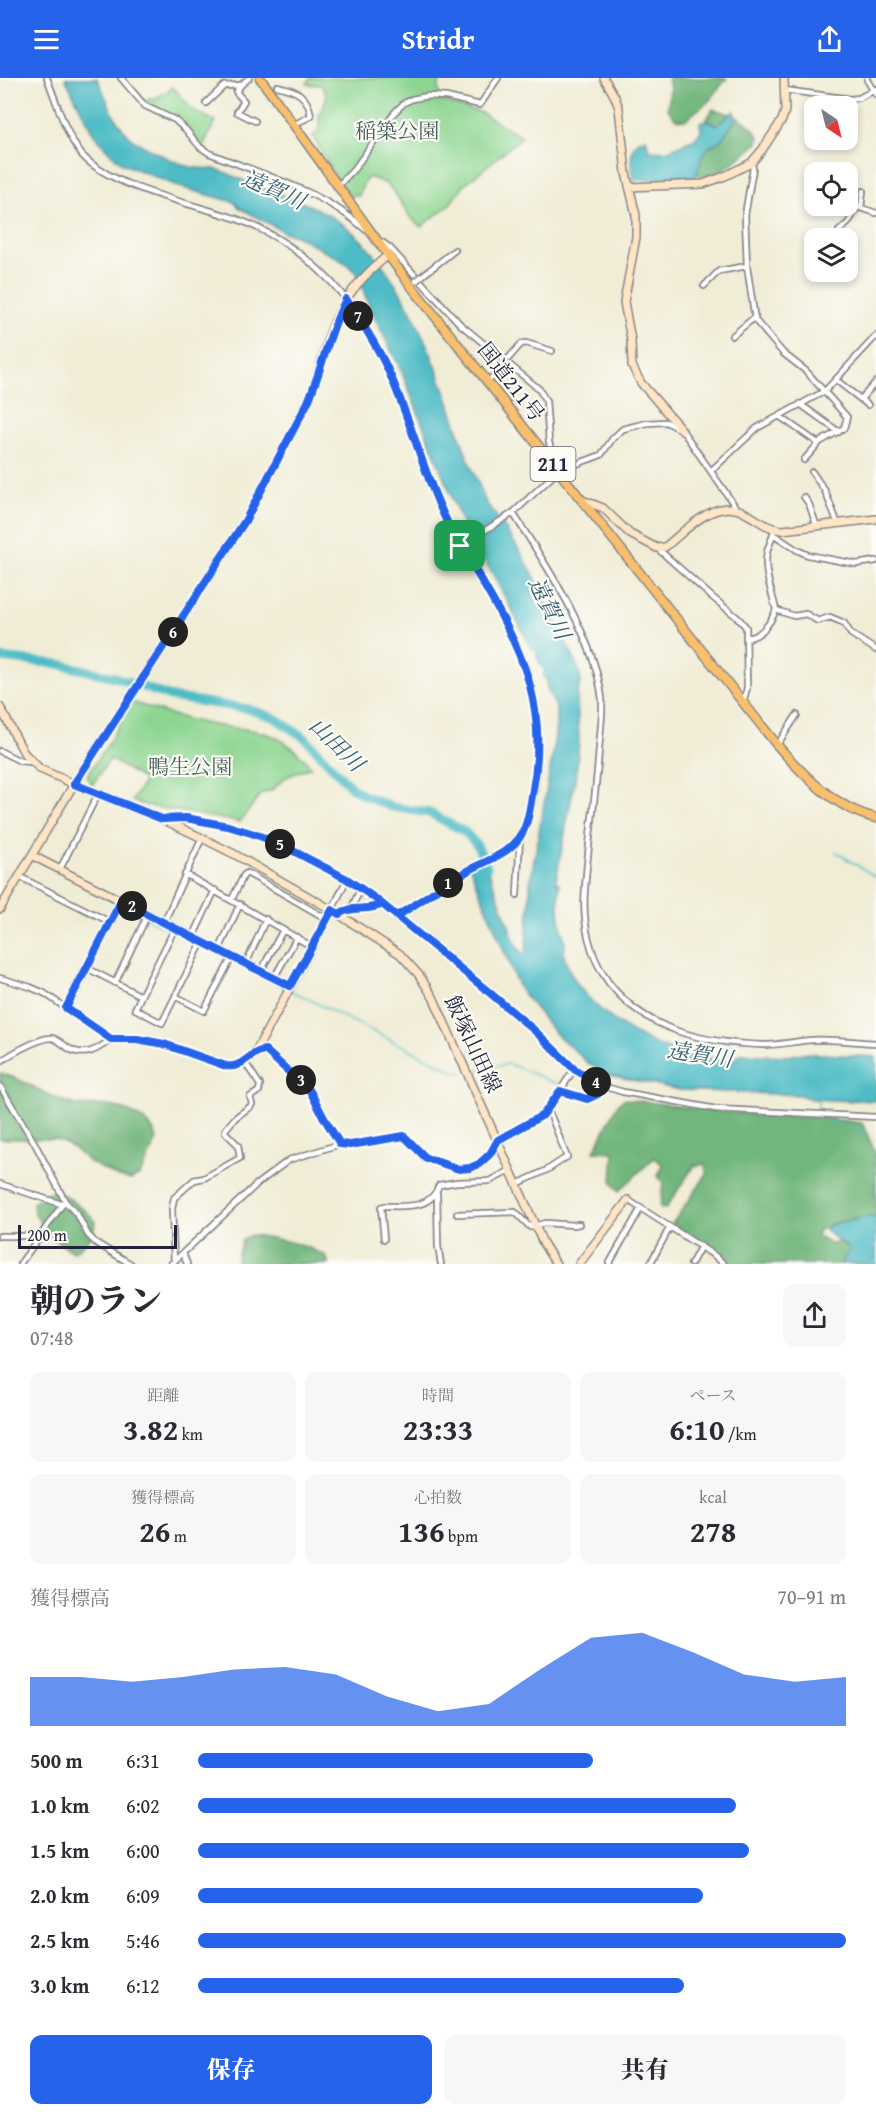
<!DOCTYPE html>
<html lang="ja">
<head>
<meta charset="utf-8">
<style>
  body { margin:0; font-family:"Gentium Book Plus","Noto Serif JP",serif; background:#f7f7f7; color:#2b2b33; height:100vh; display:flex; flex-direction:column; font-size:22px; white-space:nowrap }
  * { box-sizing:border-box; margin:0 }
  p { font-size:20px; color:#7c7c81 }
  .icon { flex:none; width:33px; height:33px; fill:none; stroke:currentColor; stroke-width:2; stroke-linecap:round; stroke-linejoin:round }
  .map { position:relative; height:1186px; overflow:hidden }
  .sheet { display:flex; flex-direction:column; background:#fff; flex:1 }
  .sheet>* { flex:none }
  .needle { width:39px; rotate:145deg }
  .tools { position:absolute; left:804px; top:18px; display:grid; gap:12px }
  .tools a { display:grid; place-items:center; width:54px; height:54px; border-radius:12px; background:#fff; box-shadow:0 3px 9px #0003; font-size:30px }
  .scale { position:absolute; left:18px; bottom:15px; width:159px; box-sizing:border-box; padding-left:6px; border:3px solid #22223b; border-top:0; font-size:16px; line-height:21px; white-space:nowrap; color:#22223b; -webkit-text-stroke:4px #fdfcf7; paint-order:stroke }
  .pin { position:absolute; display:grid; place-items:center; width:51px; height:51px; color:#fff; margin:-26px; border-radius:12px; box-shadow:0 3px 9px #0006 }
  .km { position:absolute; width:30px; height:30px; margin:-15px; border-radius:50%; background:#222; color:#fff; font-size:16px; line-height:30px; text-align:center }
  .round { display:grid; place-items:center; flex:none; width:63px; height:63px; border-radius:12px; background:#f7f7f7 }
  .overview { display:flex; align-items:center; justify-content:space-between; height:102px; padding:0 30px }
  h1 { font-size:33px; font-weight:800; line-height:45px }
  .figures { display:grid; grid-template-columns:repeat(3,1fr); gap:9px; height:102px; padding:6px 30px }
  .figures div { display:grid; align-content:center; border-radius:12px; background:#f7f7f7; text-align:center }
  .figures b { font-size:30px; font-weight:800 }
  .figures small { font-size:16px; font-weight:400 }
  .figures p { font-size:16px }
  .chart { height:168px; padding:12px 30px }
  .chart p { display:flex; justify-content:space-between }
  .chart svg { width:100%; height:108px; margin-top:6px; fill:#2563eb; opacity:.7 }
  .action { display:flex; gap:12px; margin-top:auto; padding:12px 30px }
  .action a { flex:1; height:69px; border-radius:12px; background:#2563eb; color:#fff; font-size:24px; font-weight:800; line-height:69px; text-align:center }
  .action a+a { background:#f7f7f7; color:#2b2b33 }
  ul { padding:0 30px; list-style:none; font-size:20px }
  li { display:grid; grid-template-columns:96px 72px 1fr; align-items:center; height:45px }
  li i { height:15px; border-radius:8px; background:#2563eb }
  header { display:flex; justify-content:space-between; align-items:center; height:78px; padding:0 30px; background:#2563eb; color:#fff; font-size:27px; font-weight:800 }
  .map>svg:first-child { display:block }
  .green { fill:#8cd591; stroke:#577c66; stroke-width:1.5 }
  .forest { fill:#71b67b; stroke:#4a6c5b; stroke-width:1.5 }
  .water { fill:#4ebcc6; stroke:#386f80; stroke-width:1.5 }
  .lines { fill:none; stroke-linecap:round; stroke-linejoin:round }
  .stream { stroke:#4ebcc6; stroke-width:1.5 }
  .river { stroke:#4ebcc6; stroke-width:9 }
  .street-casing { stroke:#898788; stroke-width:8 }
  .secondary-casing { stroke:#898788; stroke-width:10 }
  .highway-casing { stroke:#898788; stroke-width:11 }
  .street { stroke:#fff; stroke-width:4.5 }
  .secondary { stroke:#fde5c5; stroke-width:7 }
  .highway { stroke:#f9bf6d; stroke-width:8 }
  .street-bridge-casing { stroke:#898788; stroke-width:8; stroke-linecap:butt }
  .street-bridge { stroke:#fff; stroke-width:4.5 }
  .route-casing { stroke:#fff; stroke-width:12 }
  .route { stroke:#2563eb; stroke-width:8 }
  .labels { text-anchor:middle; stroke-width:4.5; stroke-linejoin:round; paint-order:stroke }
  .shield { fill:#fdfcf7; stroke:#646373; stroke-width:1.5 }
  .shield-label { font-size:20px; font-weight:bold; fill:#22223b }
  .park-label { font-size:21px; fill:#476159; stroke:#fdfcf7 }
  .street-label { font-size:21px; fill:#22223b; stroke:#fdfcf7 }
  .water-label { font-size:22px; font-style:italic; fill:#346073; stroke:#fdfcf7 }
</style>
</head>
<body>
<header><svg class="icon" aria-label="menu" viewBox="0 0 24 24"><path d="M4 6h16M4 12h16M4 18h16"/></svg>Stridr<svg class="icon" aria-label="share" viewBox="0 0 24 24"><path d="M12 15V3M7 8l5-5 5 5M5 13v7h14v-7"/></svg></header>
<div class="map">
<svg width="876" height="1186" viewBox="0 0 876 1186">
  <rect width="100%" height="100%" fill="#fdfcf7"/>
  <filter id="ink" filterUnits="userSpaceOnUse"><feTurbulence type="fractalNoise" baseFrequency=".0167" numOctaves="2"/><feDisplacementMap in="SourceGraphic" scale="12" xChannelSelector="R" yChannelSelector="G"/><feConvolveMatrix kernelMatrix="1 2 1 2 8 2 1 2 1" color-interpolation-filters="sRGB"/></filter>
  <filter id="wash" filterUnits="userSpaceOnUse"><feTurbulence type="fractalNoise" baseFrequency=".008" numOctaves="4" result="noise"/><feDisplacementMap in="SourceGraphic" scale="24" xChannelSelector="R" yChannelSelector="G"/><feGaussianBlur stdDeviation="1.35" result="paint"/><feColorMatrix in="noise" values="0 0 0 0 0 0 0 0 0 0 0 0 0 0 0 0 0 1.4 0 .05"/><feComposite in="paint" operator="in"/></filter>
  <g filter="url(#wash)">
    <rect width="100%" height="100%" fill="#f0ecd5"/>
    <path class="green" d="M121 0H124L145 24 152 20 154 22 173 9 193 33 216 43 202 70 175 42 151 32Z
      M310 0H441L438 10 442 23 482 35 522 59 464 107 449 127 421 149 410 139 395 115 387 106 369 99 364 104 359 118 354 117 351 119 340 106 313 58 319 54V39L327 18 321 7 307 6Z
      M131 624C157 632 182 641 208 646 253 654 279 648 311 689L286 699 272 712 261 716 240 744 149 728 132 723 145 702 110 681 92 707 87 697 108 666Z"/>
    <path class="forest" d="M668 0H727L709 23 685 42 676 41 668 31 670 10Z
      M713 31C732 36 749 41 759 59L758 65C747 74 715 103 700 98 697 97 695 94 692 93L705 44Z
      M0 995C26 1001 47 1020 73 1026 84 1029 98 1026 110 1028 127 1031 154 1043 157 1062L140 1097 131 1102 116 1098 89 1084 72 1069 55 1061H0Z
      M624 1021 725 1034 825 1040 862 1045 876 1076V1139H866L830 1146 826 1151H820L817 1156 818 1159 832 1167 839 1163 850 1171 849 1176 843 1181 841 1186H728L716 1175 672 1146 707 1096 705 1086 694 1088 665 1131 660 1129 663 1105 658 1098 663 1087 654 1080 619 1113 612 1105 614 1074 594 1073 618 1026Z
      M48 1114C52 1114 54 1113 58 1114 66 1118 93 1136 95 1144 96 1155 82 1170 73 1174 58 1167 32 1141 33 1125Z
      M251 1157C277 1160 302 1165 326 1178L329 1186H235L242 1162Z"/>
    <path class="water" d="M65 0H97C107 21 113 42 130 59 140 68 182 88 195 90 201 91 208 90 214 91 225 93 237 100 247 104 287 119 330 130 360 161 404 204 435 280 453 337 461 362 469 386 480 409 482 414 484 422 487 426 510 455 530 488 547 522L545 526 549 532V538L556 542 579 592 581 604 577 616 579 664 576 696 556 802V804L560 806C557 832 560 841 565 865 566 870 563 874 564 878 578 928 642 967 690 977 703 980 717 981 731 983L741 976 788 978 803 975 876 979V1023L854 1022 851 1023 812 1021 799 1017 680 1012 605 996 588 985 554 954 519 910 469 787 484 780 516 867 523 876 526 875C526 851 531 828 530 805L553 675 556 646V629L546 608 548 605 543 598 544 594 537 579V572L532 571 493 496 464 450 401 292 371 232 357 196 346 185 296 157 286 155 240 130 234 124 180 109 124 86 113 78 94 57Z
      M734 33 735 42 721 62 709 69 702 78 696 100 635 102C631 96 630 75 634 68 636 64 642 62 646 60L649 72 666 73 695 61 701 53 700 44 709 42 717 47Z
      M866 1139H876V1186H841L843 1181 849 1175 850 1171 827 1154V1148Z"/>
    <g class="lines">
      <path class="stream" d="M836 774 876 799
        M82 808 116 825
        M120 827 229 881
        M233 883 288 911
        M292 913 453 993 463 995
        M471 993 509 986 584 1017 594 1011 605 996
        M817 1020 819 1031
        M821 1040C835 1048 853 1045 865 1056
        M875 1061H876"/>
      <path class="river" d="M0 580 58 586 115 599 171 619 248 631 275 640 305 660 351 709 363 717 392 729 430 735 465 754 477 767 487 789"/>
    </g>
  </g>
  <g filter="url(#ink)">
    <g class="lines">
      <defs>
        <path id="street" d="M47 0C57 25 65 56 82 77 111 110 195 126 237 141 267 152 295 170 318 191 360 229 387 282 405 334 416 366 425 399 440 430 468 491 515 544 531 610 541 651 541 717 522 754 511 776 483 783 463 795 440 809 419 824 397 838
          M121 0 145 28 175 42 186 52 200 69 209 75C263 97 322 112 366 152
          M867 0V2L876 17
          M241 7 236 14 244 23 237 34 255 43
          M277 8C296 12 308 17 311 38L293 47
          M784 12 850 21 859 20 876 11
          M206 25 224 8 241 7 249 0
          M751 85 753 90 745 137 747 188 755 242 783 275 806 293 847 339 844 350 818 365 779 338
          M337 109 355 90 395 34 404 25 412 21 428 18 446 19 480 27 498 0
          M852 127 876 135
          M861 130 863 113
          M839 153 848 145 858 129
          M382 164 390 170 460 246 539 311 546 323 549 364 554 384
          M422 198 455 172
          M704 208 719 193 747 188
          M732 258 755 239
          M836 302 868 327
          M488 304 521 266 526 265 552 273
          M861 321 876 304
          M800 326 839 354
          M804 382 819 365
          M712 392 757 350 825 313 876 258
          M812 394 825 413 838 446
          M804 419 809 426 817 449
          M513 435C546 487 595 559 602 621 603 638 600 655 599 671 596 718 588 764 585 811 582 843 589 878 609 905 646 953 705 965 763 967 780 967 796 963 813 962 834 961 855 964 876 965
          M773 456 797 472 808 477 856 486 876 483
          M460 468 513 435 558 393 601 377 613 360 623 351 647 345 666 344 682 352 737 431
          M657 470 712 519 738 540 746 549 747 610 743 625
          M776 532 794 538 806 536 818 543 830 539 844 545 851 556 876 572
          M747 560C761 559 771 544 776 532 772 514 763 493 767 474 769 466 773 460 774 451
          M777 667 797 637
          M0 673 20 683 31 684
          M165 741 186 740 228 748 251 755 276 764 347 801 376 821 534 952 574 991 603 1008 623 1014 716 1031 876 1039
          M60 791 98 716
          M185 796 311 868
          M20 799 110 844
          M517 817 520 758
          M232 821 244 797 247 795 327 841
          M351 831 361 810
          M332 832 347 801
          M339 836C351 827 369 834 382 826
          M164 844 202 760
          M193 859 215 812
          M219 872 240 826
          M246 886 266 841
          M87 890 141 918 135 931 162 945 202 864
          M261 893 283 852
          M0 900 30 909 44 915 111 961H137L164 966 232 989C244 985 253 973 265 972L311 1013 324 1040 340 1066
          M274 900 297 859
          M115 905 148 836
          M141 918 175 850
          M175 918 204 933 232 879
          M0 984C9 977 40 959 52 960 57 961 63 966 68 970 84 980 98 972 111 961
          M0 1008 34 1064 65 1123 78 1138 88 1157 96 1165 131 1186
          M560 1013 587 1021 598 1016 603 1008
          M0 1106 61 1126
          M517 1106 547 1092 567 1079C560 1063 556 1048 548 1032
          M437 1115 438 1168 441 1186
          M628 1122 715 1178 724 1186
          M457 1136 515 1134 530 1149 545 1145 574 1147 579 1146
          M0 1158H39
          M384 1161 381 1129 384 1128C405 1128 431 1132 439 1107L457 1104 490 1103 511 1092
          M183 1175 187 1186
          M174 1184 172 1131 174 1120 194 1102 204 1100 240 1080 238 1067 225 1054V1052L235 1040 251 1028 252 1026 250 1019 259 1013 260 1007 244 983
          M20 1186 65 1123
          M171 1186 257 1106 289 1082 340 1066 350 1067 404 1058 425 1080 459 1091 470 1090 479 1086 490 1076 498 1062 546 1035 574 991
          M609 1186 641 1130
          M650 1186 670 1149
          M691 1186 701 1168"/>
        <path id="secondary" d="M604 0 615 19 619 30 626 95 636 137V159L624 224 631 262 632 288 641 305 682 352
          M629 109 703 106 725 98 751 85 762 72 782 42 785 33 784 0
          M582 422 603 430 630 456 657 470 665 469C684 454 712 422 739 432 754 438 764 450 782 452L876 441
          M0 629 24 675 40 691 74 706 162 741 202 760 234 776 332 832 400 876 419 897 433 919 543 1165 556 1186
          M33 778 290 908
          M0 831 74 706 245 443 308 324C322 291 326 252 346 222 356 205 373 190 388 177
          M66 930 121 823
          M256 973 332 832
          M579 1186 628 1122"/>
        <path id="highway" d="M260 0 376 161 415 213 777 667C803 697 836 731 876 740"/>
      </defs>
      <use href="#street" class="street-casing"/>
      <use href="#secondary" class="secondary-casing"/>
      <use href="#highway" class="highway-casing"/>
      <use href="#street" class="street"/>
      <use href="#secondary" class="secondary"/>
      <use href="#highway" class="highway"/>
      <defs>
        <path id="street-bridge" d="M416 203 422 198"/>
      </defs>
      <use href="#street-bridge" class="street-bridge-casing"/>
      <use href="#street-bridge" class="street-bridge"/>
    </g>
  </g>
  <g class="lines" filter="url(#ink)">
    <defs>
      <path id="route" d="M460 468C468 482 477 494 484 507 524 575 548 631 533 711 530 730 528 753 514 766 501 779 481 785 466 794 442 807 420 824 397 838L382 826C369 834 351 827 339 836L332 832 290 908 121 823 66 930 111 961H137L164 966 226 988C243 991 250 973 265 972L310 1013 324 1040 340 1066 350 1067 404 1058 426 1080 459 1091 470 1090 479 1086 490 1076 498 1062 543 1037 560 1013 587 1021 598 1016 603 1008 574 991 534 952 490 915 376 821 347 801 276 764 251 755 228 748 186 740 162 741 74 706 245 443 308 324C322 290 329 254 346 221 364 247 380 272 392 301 416 357 429 416 460 468"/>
    </defs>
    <use href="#route" class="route-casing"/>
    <use href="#route" class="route"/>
  </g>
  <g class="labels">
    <rect class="shield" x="530.5" y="369" width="45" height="34" rx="4.5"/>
    <g class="shield-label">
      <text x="553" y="393">211</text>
    </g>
    <g class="park-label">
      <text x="397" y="60">稲築公園</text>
      <text x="190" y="696">鴨生公園</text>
    </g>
    <g class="street-label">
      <text transform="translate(511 304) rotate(52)" y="7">国道211号</text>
      <text transform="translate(473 966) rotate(65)" y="7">飯塚山田線</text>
    </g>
    <g class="water-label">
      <text transform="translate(274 111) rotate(24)" y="8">遠賀川</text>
      <text transform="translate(550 530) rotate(64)" y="8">遠賀川</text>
      <text transform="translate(337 666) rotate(44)" y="8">山田川</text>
      <text transform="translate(700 976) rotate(9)" y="8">遠賀川</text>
    </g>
  </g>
</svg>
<div class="tools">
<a><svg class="needle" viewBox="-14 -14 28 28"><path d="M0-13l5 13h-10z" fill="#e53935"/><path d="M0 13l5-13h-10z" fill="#7c7c81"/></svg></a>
<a><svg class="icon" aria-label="locate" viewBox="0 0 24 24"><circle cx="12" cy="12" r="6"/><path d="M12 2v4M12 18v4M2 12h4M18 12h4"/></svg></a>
<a><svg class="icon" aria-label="layers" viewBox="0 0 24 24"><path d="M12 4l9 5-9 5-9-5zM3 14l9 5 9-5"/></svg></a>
</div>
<div class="scale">200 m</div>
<div class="pin" style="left:460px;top:468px;background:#1e9e55"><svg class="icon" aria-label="arrive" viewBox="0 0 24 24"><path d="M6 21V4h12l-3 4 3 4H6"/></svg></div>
<b class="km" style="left:448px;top:805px">1</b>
<b class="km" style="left:132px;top:828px">2</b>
<b class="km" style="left:301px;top:1002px">3</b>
<b class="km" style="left:596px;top:1004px">4</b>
<b class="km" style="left:280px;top:766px">5</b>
<b class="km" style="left:173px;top:554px">6</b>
<b class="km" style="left:358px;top:238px">7</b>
</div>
<section class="sheet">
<div class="overview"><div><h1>朝のラン</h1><p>07:48</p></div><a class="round"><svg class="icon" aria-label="share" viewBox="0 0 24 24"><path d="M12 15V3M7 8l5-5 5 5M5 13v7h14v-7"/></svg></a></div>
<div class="figures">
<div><p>距離</p><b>3.82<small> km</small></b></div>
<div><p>時間</p><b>23:33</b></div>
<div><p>ペース</p><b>6:10<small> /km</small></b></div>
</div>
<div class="figures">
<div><p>獲得標高</p><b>26<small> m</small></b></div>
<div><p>心拍数</p><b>136<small> bpm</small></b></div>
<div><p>kcal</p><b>278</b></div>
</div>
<div class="chart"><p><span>獲得標高</span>70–91 m</p>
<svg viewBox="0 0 160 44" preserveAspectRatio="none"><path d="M0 44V24L10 24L20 26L30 24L40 21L50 20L60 23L70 32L80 38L90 35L100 21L110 8L120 6L130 14L140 23L150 26L160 24V44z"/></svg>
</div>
<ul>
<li><b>500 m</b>6:31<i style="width:61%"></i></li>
<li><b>1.0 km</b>6:02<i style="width:83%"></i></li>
<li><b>1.5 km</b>6:00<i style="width:85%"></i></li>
<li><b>2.0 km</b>6:09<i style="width:78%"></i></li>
<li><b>2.5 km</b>5:46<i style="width:100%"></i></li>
<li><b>3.0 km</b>6:12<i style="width:75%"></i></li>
</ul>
<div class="action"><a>保存</a><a>共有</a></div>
</section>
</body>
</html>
